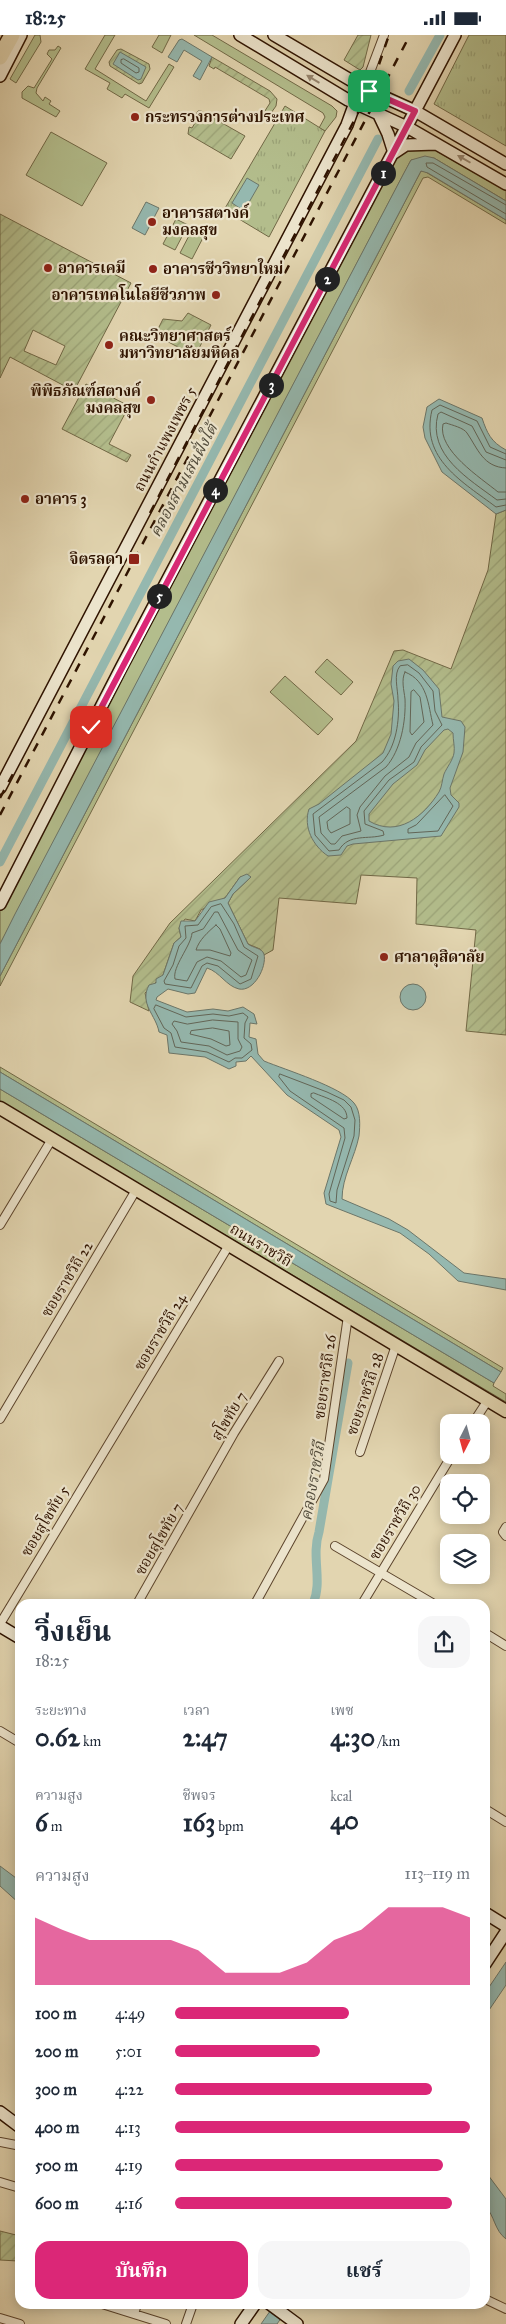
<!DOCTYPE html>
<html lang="th">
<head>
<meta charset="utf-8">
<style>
  body { margin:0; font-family:"IM FELL Great Primer","Noto Serif Thai",serif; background:#f6f6f7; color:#1f2937; height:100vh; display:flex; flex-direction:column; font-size:19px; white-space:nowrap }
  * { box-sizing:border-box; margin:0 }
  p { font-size:16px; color:#747a83 }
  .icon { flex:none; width:28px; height:28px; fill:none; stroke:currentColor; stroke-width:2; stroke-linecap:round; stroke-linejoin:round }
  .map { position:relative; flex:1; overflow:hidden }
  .side { position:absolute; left:15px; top:1564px; width:475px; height:710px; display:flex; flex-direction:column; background:#fff; border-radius:15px; box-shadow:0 2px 12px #0003 }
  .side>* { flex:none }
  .needle { width:32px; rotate:186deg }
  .tools { position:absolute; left:440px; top:1379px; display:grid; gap:10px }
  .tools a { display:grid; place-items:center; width:50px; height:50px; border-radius:10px; background:#fff; box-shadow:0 2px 12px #0003; font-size:25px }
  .pin { position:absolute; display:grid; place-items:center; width:42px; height:42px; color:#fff; margin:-21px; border-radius:10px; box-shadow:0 2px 8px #0006 }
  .km { position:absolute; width:25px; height:25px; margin:-12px; border-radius:50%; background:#222; color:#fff; font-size:14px; line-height:25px; text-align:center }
  .round { display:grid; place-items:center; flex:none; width:52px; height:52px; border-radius:15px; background:#f6f6f7 }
  .overview { display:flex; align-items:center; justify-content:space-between; height:85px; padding:0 20px }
  h1 { font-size:28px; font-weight:700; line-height:38px }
  .metrics { display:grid; grid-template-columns:repeat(3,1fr); gap:8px; height:85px; padding:5px 20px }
  .metrics div { display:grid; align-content:center }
  .metrics b { font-size:25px; font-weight:700 }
  .metrics small { font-size:14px; font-weight:400 }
  .metrics p { font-size:14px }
  .chart { height:140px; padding:10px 20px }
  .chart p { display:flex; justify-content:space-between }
  .chart svg { width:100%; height:90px; margin-top:5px; fill:#db2777; opacity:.7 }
  .primary-button { display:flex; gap:10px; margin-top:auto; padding:10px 20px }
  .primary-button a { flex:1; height:58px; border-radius:15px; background:#db2777; color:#fff; font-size:20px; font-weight:700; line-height:58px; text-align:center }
  .primary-button a+a { background:#f6f6f7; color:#1f2937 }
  ul { padding:0 20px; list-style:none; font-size:16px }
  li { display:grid; grid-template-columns:80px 60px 1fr; align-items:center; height:38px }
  li i { height:12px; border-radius:6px; background:#db2777 }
  .status { display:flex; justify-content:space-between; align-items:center; height:35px; padding:0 25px; background:#fff; direction:ltr }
  .status svg { height:14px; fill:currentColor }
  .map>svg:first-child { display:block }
  .grass { fill:#b3bd8c; stroke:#716846 }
  .park { fill:url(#park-tufts); stroke:#716846 }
  .garden { fill:url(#garden-furrows); stroke:#716846; fill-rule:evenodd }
  .water { fill:#95b8af; stroke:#6c7669; fill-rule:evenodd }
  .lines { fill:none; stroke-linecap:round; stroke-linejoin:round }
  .shore { stroke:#626658; stroke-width:1 }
  .canal { stroke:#95b8af; stroke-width:9 }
  .street-casing { stroke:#5c442c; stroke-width:10 }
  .secondary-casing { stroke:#2f1300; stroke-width:14 }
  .primary-casing { stroke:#2f1300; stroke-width:15 }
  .highway-casing { stroke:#2f1300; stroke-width:18 }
  .street { stroke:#ece4cc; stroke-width:8 }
  .secondary { stroke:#ece4cc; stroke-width:11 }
  .primary { stroke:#e2d5b0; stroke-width:12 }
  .highway { stroke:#e2d5b0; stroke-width:15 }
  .rail { stroke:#2f1300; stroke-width:2.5; stroke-dasharray:9 9; stroke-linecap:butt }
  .oneway { fill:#978670 }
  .route-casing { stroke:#fff; stroke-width:10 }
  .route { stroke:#db2777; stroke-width:6 }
  .poi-dot { fill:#8f2418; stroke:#ece4cc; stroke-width:2 }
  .labels { text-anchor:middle; stroke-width:4.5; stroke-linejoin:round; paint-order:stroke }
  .poi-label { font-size:15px; font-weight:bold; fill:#2f1300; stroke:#ece4cc; text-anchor:start }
  .street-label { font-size:15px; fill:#2f1300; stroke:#ece4cc }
  .water-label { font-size:16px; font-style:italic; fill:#534d3d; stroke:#ece4cc }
</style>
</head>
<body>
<div class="status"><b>18:25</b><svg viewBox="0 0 49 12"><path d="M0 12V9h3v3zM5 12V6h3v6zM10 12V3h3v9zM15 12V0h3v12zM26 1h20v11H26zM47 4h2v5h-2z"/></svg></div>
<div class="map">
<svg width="506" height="2289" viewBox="0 0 506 2289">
  <defs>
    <pattern id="park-tufts" width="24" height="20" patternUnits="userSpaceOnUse" patternTransform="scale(1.25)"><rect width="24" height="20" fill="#b3bd8c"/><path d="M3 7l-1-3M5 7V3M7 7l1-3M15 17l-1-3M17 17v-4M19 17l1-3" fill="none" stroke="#9aa277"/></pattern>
    <pattern id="garden-furrows" width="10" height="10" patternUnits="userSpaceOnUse" patternTransform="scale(1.25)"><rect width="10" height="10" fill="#b3bd8c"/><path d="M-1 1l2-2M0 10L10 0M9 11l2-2" fill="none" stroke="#9aa277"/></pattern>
  </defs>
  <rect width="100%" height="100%" fill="#e2d5b0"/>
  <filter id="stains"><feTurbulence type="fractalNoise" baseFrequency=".004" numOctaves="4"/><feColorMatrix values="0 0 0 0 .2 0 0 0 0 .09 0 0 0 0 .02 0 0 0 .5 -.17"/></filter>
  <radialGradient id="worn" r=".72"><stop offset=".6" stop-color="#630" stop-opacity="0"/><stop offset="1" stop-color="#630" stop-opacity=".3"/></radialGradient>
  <path class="grass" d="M35 0H40L41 7 16 48 10 44Z
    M105 0H115L95 34 146 66 169 29 174 32 149 73 125 59 122 63 107 54 110 48 85 34Z
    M159 0H171L162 18 152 12Z
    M194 0H212L332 71 337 76 336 82 325 96 319 93 325 82 323 78Z
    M58 11 61 13 37 53 36 58 43 66 45 62 51 66 49 69 60 76 56 82 22 63V57L28 51 34 53 52 24 47 19 49 15H55Z
    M51 97 107 128 82 171 26 140Z
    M407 113H431L506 156V166L434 123 411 125 0 909V876L397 121Z
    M421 136H424L506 185V189L428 142 423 143 0 951V941Z
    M176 184 188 190 175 215 163 209Z
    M193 193 205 199 192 224 180 218Z
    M327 624 353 647 341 660 315 637Z
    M285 641 333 684 318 700 270 657Z
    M0 1032 503 1333 501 1337 0 1037Z
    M0 1054 494 1348 493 1351 506 1359V1367L0 1066Z"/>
  <path class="park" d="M469 0H506V111L434 69Z
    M285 71 325 96 269 202 224 175Z"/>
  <path class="garden" d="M358 0H371L363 32 360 35 344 25Z
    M121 14 149 29 150 34 142 48 139 49 110 31 109 27 117 15Z
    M212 22 270 56 277 64 276 71 266 85 261 82 270 68 269 64 215 32 214 34 209 31Z
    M198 76H201L245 101 231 124 188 99 189 92 192 93 198 83 195 81Z
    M0 179 131 248 74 356 10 322 0 343ZM33 295 65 311 56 330 24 316Z
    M188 278 211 290 195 321 155 300 163 284 182 286Z
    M86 349 129 371 109 409 131 420 127 427 62 394Z
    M506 475V1000L466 996 476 895 416 889 417 843 361 840 356 869 279 863 273 915 264 920 260 914 248 909 228 868 233 859 251 842H240L225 863 201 875 195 886 185 884 179 893 181 902 174 908 163 940 145 958 149 976 130 967 133 941 170 888 356 706 394 616 403 615 451 634 488 535 496 479Z
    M0 2196 20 2201V2230L18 2226 0 2225Z"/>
  <path class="water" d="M182 4 212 22 200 45 193 41 202 26 184 15 177 27 168 22 179 5Z
    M120 17 146 32 141 44 138 45 113 29Z
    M425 121 434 123 506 166V185L428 138 421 136 0 941V909L15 879 405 136 411 125Z
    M247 143 259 150 244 176 232 168Z
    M146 167 159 173 145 200 132 193Z
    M439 364 482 383C487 398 491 407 506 415V475L496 479 442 437 425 403 423 392 427 372Z
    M409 624 423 635 439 654 442 682 461 686 465 692 463 717 450 753 451 760 459 768V772L441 801 353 809 347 811 341 820 328 821C313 811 303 792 309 774L319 769 383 718 391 699 394 666 391 649 393 631 398 626ZM448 694 453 698C453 705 455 712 454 718 453 725 447 732 444 739 442 745 442 752 439 757 424 781 398 803 369 786V779L393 749 417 730 425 715 444 695Z
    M247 839 251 842 233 859 228 868 248 909C253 913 262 913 264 919 267 932 254 957 239 954 226 951 220 937 207 933L195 958 188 959 168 954 157 962 156 965 187 977 213 974 228 976 243 972 254 979 257 989 250 988 249 1002 256 1004 258 1019 264 1026C286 1035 341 1052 354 1068 361 1076 360 1091 359 1101 355 1122 342 1142 342 1164L389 1184 408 1195 464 1238 506 1244V1255L458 1246 429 1219 400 1198 326 1169 324 1158 341 1102 339 1095 287 1060 251 1021 246 1026 236 1027V1031L229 1034 205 1022 169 1018 167 1000 159 997C156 980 139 969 149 950L156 948V944L163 940 174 908 181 902 179 893 181 886H195L209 867 225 863 240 842Z
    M400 962a13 13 0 1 1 26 0a13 13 0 1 1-26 0Z
    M0 1037 501 1337 494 1348 0 1054Z
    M0 1831 20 1846V1869L0 1851Z
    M506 1927V1950L485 1981V1958Z
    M485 2136 506 2164V2204C494 2195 495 2181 485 2171Z
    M275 2269H291L277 2289H261Z"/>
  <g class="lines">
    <path class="shore" d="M124 24 139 33V37L136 38 121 28V25Z
      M506 170 433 128H426L427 132 506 179
      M506 419 490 412 477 386 440 370 432 375C420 424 463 447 496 472L506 470
      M506 425 486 417 472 391 441 377 438 379C427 420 469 444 497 465L506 464
      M506 433C483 432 478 414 467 398 464 393 452 390 446 388L443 389C437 415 481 443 498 457H506
      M408 630 419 638 433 656 435 676 442 690 421 712 414 727 389 745 364 776 365 789 383 796 384 800C368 805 349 798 339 815L329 816 315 800 313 779 382 727C396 712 400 685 398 665 398 654 393 639 400 631Z
      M405 637C428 646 428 670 433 690L416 708 409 722 385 741 360 772 357 780 361 796 342 801 335 809H331L321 798 319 782 386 732C401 715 406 686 405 664 404 655 401 645 405 637Z
      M414 655 420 662 424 687 412 700 410 697 411 657Z
      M445 760 453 771 438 796 408 798V794L416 790Z
      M347 772 350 774V789L331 798 328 794 327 787Z
      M221 869 234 889 244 912 258 921 251 944 240 949 218 931 207 928 202 931 191 953 165 949 164 946 173 930 179 911 186 903 185 891 198 890 211 872Z
      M215 877H218L238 915 252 925 246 940 241 942 221 926 207 922 197 927 187 946 175 944C172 932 191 911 192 898L203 894Z
      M216 890 220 894 231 918 230 921 210 915H196C199 905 208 897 216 890Z
      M156 970 186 982 213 979 229 981 243 978 248 982 245 988 244 1003 251 1009 252 1015 242 1023H235L229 1027 207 1017 175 1012 171 998 164 993 154 974Z
      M213 985 238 987V1004L242 1012 240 1016 227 1020 209 1011 181 1007 177 996 172 989 174 986 187 989Z
      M213 993 229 996 230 1010 226 1011 211 1004 190 999 191 996Z
      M280 1039 327 1057 344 1065 351 1072 355 1085 354 1101 337 1155 336 1168 330 1166 329 1159 345 1103 344 1093 290 1056 279 1042Z
      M314 1058C326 1063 347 1068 347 1083L344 1084 311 1062V1059Z"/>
    <path class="canal" d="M409 56 440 0
      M0 827 378 104
      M313 1569C323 1546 311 1522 319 1497L348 1328"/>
    <defs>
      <path id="street" d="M364 53 384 0
        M0 1190 52 1104
        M0 1384 136 1155
        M473 1388 488 1365
        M360 1417 396 1310
        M506 1492 503 1497 506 1501
        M335 1511 434 1569
        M137 1569 234 1398 279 1326
        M255 1569 324 1444 348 1281
        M362 1569 452 1420
        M0 1589 229 1210
        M485 1598 506 1611
        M0 1696 20 1708
        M485 1774 506 1787
        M0 2107 16 2110
        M0 2147 20 2153
        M485 2264 506 2274
        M102 2269 166 2289
        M134 2279 137 2269
        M0 2283 20 2289
        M186 2289 193 2269"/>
      <path id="secondary" d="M240 0 348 65 407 92 506 149
        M274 0 364 53 415 76 506 129
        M0 41 21 0
        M378 78 388 99 394 118 406 110 436 109
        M0 753 347 90 355 68
        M0 869 121 633 455 0
        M0 1591 20 1603
        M485 1878 506 1891
        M485 1929 506 1897
        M0 2077 20 2092
        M270 2269 297 2289
        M241 2289 255 2269"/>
      <path id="primary" d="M0 1073 506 1376"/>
      <path id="highway" d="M0 22 12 0"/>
    </defs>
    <use href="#street" class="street-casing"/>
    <use href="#secondary" class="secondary-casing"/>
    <use href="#primary" class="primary-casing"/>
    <use href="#highway" class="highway-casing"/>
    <use href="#street" class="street"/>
    <use href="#secondary" class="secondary"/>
    <use href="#primary" class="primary"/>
    <use href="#highway" class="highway"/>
    <path class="rail" d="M150 478 356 82 374 44 389 0
      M0 763 14 737
      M0 780 410 0"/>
  </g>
  <defs><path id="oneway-solid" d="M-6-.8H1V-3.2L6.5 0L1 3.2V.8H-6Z" transform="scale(1.25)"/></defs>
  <g class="oneway">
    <use href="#oneway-solid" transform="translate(313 44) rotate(-149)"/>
    <use href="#oneway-solid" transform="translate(464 124) rotate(-150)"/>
  </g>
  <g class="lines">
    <defs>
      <path id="route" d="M91 692 415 76 369 56"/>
    </defs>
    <use href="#route" class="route-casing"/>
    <use href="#route" class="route"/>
  </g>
  <g class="poi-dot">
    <circle cx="135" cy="82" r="5"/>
    <circle cx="152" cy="187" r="5"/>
    <circle cx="48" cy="233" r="5"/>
    <circle cx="153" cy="234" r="5"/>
    <circle cx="216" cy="260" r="5"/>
    <circle cx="109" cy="310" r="5"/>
    <circle cx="151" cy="365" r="5"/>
    <circle cx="25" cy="464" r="5"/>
    <rect x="128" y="518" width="12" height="12" rx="2.5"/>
    <circle cx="384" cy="922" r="5"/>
  </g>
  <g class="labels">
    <g class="poi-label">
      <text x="145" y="87">กระทรวงการต่างประเทศ</text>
      <text x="162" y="183">อาคารสตางค์<tspan x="162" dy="17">มงคลสุข</tspan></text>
      <text x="58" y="238">อาคารเคมี</text>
      <text x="163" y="239">อาคารชีววิทยาใหม่</text>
      <text x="206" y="265" text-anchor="end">อาคารเทคโนโลยีชีวภาพ</text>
      <text x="119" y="306">คณะวิทยาศาสตร์<tspan x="119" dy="17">มหาวิทยาลัยมหิดล</tspan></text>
      <text x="141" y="361" text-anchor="end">พิพิธภัณฑ์สตางค์<tspan x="141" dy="17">มงคลสุข</tspan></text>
      <text x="35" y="469">อาคาร 3</text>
      <text x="123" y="529" text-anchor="end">จิตรลดา</text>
      <text x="394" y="927">ศาลาดุสิดาลัย</text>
    </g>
    <g class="street-label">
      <text transform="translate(165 404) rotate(-62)" y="5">ถนนกำแพงเพชร 5</text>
      <text transform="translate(261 1210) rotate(31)" y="5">ถนนราชวิถี</text>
      <text transform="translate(67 1244) rotate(-59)" y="5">ซอยราชวิถี 22</text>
      <text transform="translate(160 1297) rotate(-59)" y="5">ซอยราชวิถี 24</text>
      <text transform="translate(325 1342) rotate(-82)" y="5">ซอยราชวิถี 26</text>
      <text transform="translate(365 1359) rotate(-71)" y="5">ซอยราชวิถี 28</text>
      <text transform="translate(229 1381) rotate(-59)" y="5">สุโขทัย 7</text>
      <text transform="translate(45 1486) rotate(-59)" y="5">ซอยสุโขทัย 5</text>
      <text transform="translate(395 1487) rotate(-59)" y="5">ซอยราชวิถี 30</text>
      <text transform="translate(159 1504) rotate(-60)" y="5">ซอยสุโขทัย 7</text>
    </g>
    <g class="water-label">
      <text transform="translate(183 445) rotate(-62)" y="6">คลองสามเสนฝั่งใต้</text>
      <text transform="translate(312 1446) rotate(-80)" y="6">คลองราชวิถี</text>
    </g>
  </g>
  <rect width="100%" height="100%" filter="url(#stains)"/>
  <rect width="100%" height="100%" fill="url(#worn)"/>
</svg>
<div class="tools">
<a><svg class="needle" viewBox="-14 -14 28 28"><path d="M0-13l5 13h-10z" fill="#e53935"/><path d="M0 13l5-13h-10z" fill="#747a83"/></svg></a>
<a><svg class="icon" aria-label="locate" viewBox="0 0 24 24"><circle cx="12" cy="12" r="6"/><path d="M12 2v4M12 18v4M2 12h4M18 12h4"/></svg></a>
<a><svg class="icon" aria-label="layers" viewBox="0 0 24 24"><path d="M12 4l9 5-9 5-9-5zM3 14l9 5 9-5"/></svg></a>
</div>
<div class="pin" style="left:369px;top:56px;background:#1e9e55"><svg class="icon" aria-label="arrive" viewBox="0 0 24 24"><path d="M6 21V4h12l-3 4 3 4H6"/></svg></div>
<div class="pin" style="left:91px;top:692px;background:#d93025"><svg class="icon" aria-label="check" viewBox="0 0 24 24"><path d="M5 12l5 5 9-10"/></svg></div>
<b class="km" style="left:383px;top:138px">1</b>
<b class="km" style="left:327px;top:244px">2</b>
<b class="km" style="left:271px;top:350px">3</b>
<b class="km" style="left:215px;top:455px">4</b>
<b class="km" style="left:159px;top:561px">5</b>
<section class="side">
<div class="overview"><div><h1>วิ่งเย็น</h1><p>18:25</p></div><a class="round"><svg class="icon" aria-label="share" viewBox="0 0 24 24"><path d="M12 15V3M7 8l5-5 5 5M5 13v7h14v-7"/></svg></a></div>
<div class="metrics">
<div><p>ระยะทาง</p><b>0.62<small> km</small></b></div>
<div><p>เวลา</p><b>2:47</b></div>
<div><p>เพซ</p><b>4:30<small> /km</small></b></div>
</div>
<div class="metrics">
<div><p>ความสูง</p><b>6<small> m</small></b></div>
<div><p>ชีพจร</p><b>163<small> bpm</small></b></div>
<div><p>kcal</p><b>40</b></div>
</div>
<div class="chart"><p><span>ความสูง</span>113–119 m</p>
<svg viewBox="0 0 160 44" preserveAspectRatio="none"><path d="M0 44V11L10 17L20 22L30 22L40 22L50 22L60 27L70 38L80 38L90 38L100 33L110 22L120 17L130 6L140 6L150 6L160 11V44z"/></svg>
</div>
<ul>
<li><b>100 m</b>4:49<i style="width:59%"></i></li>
<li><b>200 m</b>5:01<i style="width:49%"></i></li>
<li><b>300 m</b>4:22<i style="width:87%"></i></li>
<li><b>400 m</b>4:13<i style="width:100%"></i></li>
<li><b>500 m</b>4:19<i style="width:91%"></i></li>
<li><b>600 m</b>4:16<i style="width:94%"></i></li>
</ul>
<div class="primary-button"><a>บันทึก</a><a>แชร์</a></div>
</section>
</div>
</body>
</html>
